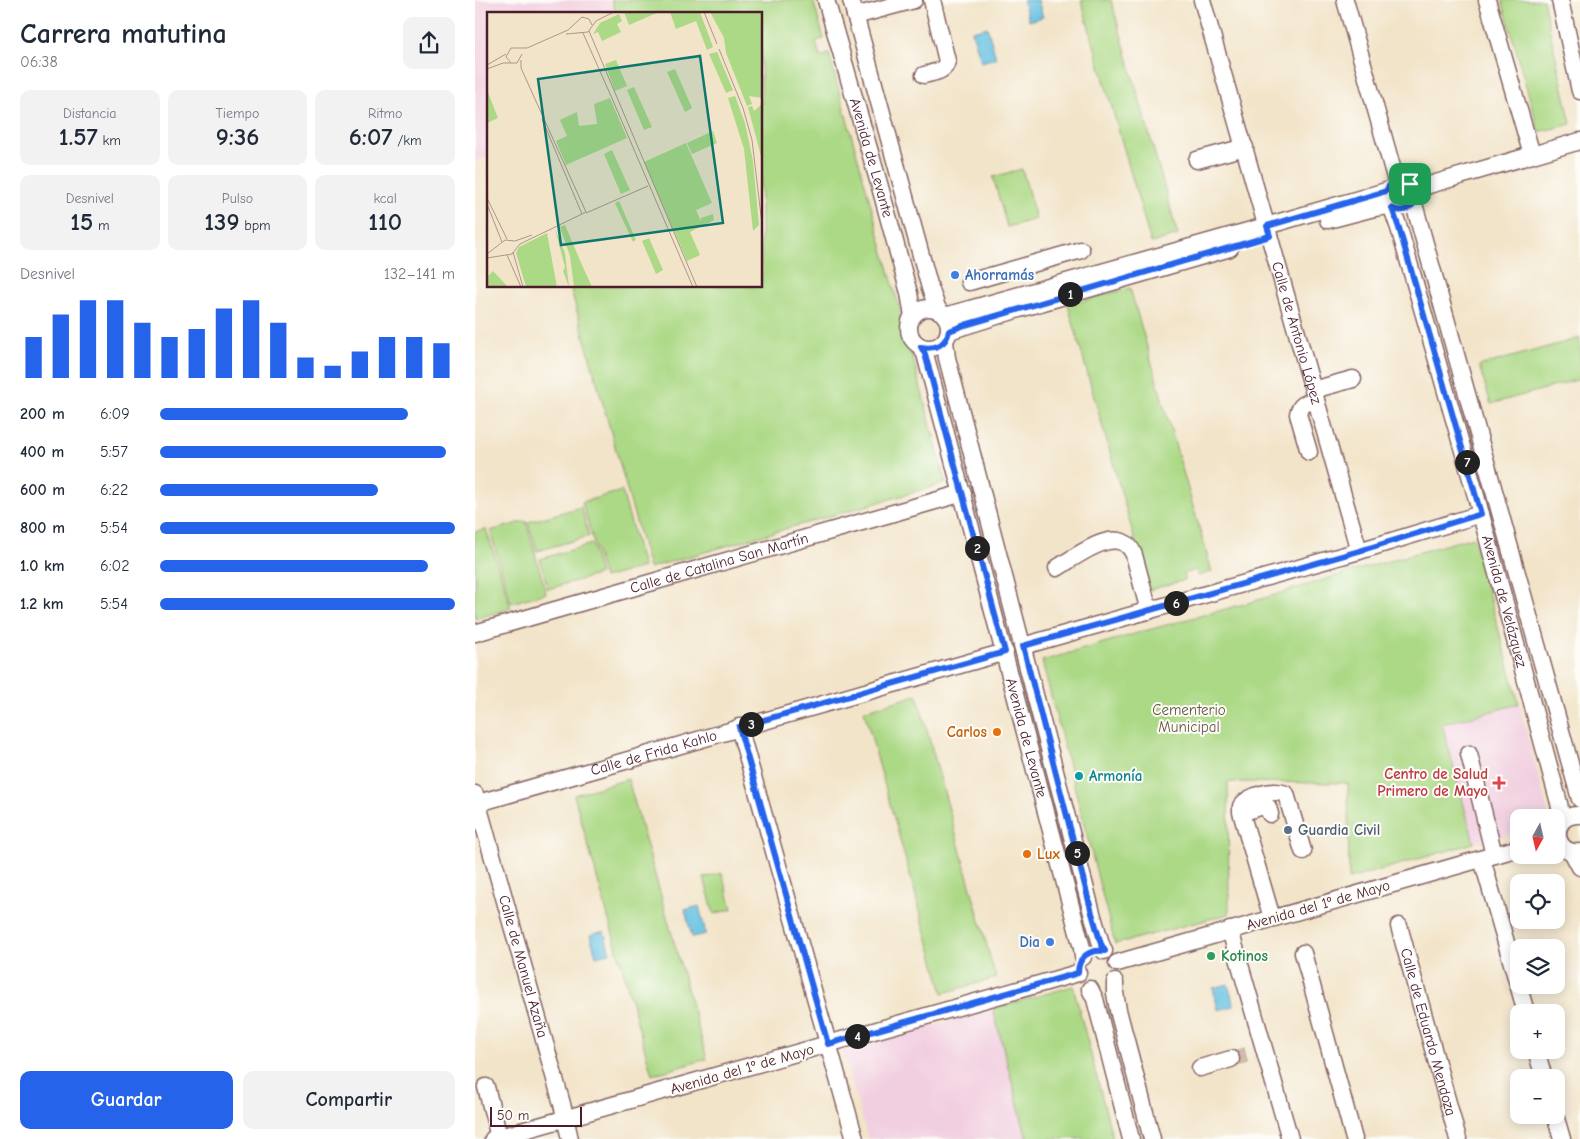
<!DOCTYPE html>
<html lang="es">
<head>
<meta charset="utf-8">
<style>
  body { margin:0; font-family:"Comic Neue",sans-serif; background:#f2f2f3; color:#1f2937; height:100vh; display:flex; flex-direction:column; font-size:19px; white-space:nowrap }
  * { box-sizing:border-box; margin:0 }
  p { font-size:16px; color:#747a83 }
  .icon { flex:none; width:28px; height:28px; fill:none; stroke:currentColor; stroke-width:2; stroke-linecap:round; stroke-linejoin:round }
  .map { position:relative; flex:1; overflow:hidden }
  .side { display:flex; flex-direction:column; background:#fff; width:475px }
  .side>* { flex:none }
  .needle { width:32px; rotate:188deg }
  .controls { position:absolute; left:1035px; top:809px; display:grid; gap:10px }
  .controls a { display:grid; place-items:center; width:55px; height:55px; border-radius:10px; background:#fff; box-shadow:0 2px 12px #0003; font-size:25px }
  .scale { position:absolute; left:15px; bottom:12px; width:92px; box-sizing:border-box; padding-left:5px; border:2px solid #4a1f2b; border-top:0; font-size:14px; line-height:18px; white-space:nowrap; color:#4a1f2b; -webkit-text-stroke:4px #fdfcf7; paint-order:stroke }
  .pin { position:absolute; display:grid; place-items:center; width:42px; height:42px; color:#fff; margin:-21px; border-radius:10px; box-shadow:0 2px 8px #0006 }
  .km { position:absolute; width:25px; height:25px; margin:-12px; border-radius:50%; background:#222; color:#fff; font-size:14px; line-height:25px; text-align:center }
  .round { display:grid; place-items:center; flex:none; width:52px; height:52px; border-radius:10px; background:#f2f2f3 }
  .headline { display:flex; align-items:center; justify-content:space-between; height:85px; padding:0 20px }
  h1 { font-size:28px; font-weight:800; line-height:38px }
  .metrics { display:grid; grid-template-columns:repeat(3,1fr); gap:8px; height:85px; padding:5px 20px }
  .metrics div { display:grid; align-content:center; border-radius:10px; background:#f2f2f3; text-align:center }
  .metrics b { font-size:25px; font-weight:800 }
  .metrics small { font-size:14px; font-weight:400 }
  .metrics p { font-size:14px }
  .chart { height:140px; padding:10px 20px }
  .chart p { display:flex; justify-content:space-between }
  .chart svg { width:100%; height:90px; margin-top:5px; stroke:#2563eb; stroke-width:6 }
  .cta { display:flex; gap:10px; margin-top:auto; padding:10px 20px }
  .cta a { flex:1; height:58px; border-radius:10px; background:#2563eb; color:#fff; font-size:20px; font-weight:800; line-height:58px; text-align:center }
  .cta a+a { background:#f2f2f3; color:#1f2937 }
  ul { padding:0 20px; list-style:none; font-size:16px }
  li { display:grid; grid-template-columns:80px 60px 1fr; align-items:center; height:38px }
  li i { height:12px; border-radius:6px; background:#2563eb }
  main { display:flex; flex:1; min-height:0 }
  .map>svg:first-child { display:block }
  .built { fill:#f2cfe0 }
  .green { fill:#acd985; stroke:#7b7c58 }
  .water { fill:#64c1e2; stroke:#577086 }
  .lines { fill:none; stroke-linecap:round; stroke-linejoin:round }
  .minor-tunnel { stroke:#d0bda9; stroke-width:16; stroke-dasharray:16 8; stroke-linecap:butt }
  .minor-casing { stroke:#856462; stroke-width:19 }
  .minor { stroke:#fff; stroke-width:16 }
  .route-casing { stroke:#fff; stroke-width:10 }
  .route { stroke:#2563eb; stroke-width:6 }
  .shop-dot { fill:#3f7fe0; stroke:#fdfcf7; stroke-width:2 }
  .food-dot { fill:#e8710a; stroke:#fdfcf7; stroke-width:2 }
  .culture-dot { fill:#0f9aa8; stroke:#fdfcf7; stroke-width:2 }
  .health-dot { fill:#e0444e; stroke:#fdfcf7; stroke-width:2 }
  .service-dot { fill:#5c6f8a; stroke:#fdfcf7; stroke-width:2 }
  .leisure-dot { fill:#2e9e5b; stroke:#fdfcf7; stroke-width:2 }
  .labels { text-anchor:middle; stroke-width:4; stroke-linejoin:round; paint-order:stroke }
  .street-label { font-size:15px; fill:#4a1f2b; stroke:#fdfcf7 }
  .shop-label { font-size:15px; font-weight:bold; fill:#366cbe; stroke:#fdfcf7; text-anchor:start }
  .park-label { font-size:15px; fill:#675746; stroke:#fdfcf7 }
  .food-label { font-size:15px; font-weight:bold; fill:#c56008; stroke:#fdfcf7; text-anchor:end }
  .health-label { font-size:15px; font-weight:bold; fill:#be3a42; stroke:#fdfcf7; text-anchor:end }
  .culture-label { font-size:15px; font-weight:bold; fill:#0d838f; stroke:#fdfcf7; text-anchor:start }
  .service-label { font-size:15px; font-weight:bold; fill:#4e5e75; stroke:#fdfcf7; text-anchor:start }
  .leisure-label { font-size:15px; font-weight:bold; fill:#27864d; stroke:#fdfcf7; text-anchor:start }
  .inset-road { fill:none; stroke:#af958a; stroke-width:1 }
  .view { fill:#0f766e; fill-opacity:0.15; stroke:#0f766e; stroke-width:2.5 }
  .inset-edge { fill:none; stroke:#4a1f2b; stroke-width:2.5 }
</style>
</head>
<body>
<main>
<section class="side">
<div class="headline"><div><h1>Carrera matutina</h1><p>06:38</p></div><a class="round"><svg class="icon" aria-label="share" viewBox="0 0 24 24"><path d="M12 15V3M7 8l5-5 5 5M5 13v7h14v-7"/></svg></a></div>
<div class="metrics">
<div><p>Distancia</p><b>1.57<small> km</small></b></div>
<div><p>Tiempo</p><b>9:36</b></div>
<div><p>Ritmo</p><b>6:07<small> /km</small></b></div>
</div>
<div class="metrics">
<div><p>Desnivel</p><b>15<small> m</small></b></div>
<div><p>Pulso</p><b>139<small> bpm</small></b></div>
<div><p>kcal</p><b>110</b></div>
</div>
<div class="chart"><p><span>Desnivel</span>132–141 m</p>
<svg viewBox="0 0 160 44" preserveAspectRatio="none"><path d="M5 44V24M15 44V13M25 44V6M35 44V6M45 44V17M55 44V24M65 44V20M75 44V10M85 44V6M95 44V17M105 44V34M115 44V38M125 44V31M135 44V24M145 44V24M155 44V27"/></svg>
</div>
<ul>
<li><b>200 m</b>6:09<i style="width:84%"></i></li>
<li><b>400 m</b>5:57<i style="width:97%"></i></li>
<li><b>600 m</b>6:22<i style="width:74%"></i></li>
<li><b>800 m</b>5:54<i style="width:100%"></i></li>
<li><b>1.0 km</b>6:02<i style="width:91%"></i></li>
<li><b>1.2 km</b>5:54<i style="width:100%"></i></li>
</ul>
<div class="cta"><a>Guardar</a><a>Compartir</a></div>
</section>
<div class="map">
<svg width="1105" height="1139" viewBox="0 0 1105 1139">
  <rect width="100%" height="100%" fill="#fdfcf7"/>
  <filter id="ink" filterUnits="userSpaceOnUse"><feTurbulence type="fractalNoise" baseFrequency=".02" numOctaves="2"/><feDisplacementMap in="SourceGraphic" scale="10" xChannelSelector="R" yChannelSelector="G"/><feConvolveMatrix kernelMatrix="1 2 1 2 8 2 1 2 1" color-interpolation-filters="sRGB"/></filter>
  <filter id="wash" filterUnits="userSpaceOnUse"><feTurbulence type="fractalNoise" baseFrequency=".0096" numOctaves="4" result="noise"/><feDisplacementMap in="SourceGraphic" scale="20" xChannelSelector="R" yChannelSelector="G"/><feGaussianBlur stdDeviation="1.12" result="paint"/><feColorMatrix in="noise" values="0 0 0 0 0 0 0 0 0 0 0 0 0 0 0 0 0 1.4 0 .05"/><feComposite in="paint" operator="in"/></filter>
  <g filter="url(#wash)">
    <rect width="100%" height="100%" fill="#f2e4c9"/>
    <path class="built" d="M0 0H137L141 14H14V157L0 161Z
      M1044 704 1074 817 1044 818V832L999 843 967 724Z
      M518 1009 552 1139H393L368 1051Z"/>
    <path class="green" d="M137 0H338L349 39 341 41 345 57 354 54 426 314V334L437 355 471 483 174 568 95 286H286V14H141Z
      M606 0H636L703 235 676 243Z
      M1027 0H1068L1096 124 1064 132Z
      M547 169 561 219 532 227 518 177Z
      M655 288 737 572 723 576 721 570 709 574 710 580 674 590 593 305Z
      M1105 338V379L1016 404 1004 366Z
      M147 491 168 567 129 578 107 502Z
      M106 507 114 536 62 551 53 522Z
      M51 521 71 593 36 603 15 531Z
      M11 529 36 608 0 619V532Z
      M998 537 1044 704 967 724 999 843 874 879 873 783 753 782 754 914 640 944 567 661 673 630 780 601 861 576Z
      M117 544 125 574 73 589 65 559Z
      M549 686 607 910H604L547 687Z
      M442 695 521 978 468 993 389 711Z
      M153 779 232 1059 177 1075 99 795Z
      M247 873 257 909 239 914 229 878Z
      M598 986 638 1139H552L518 1009Z"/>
    <path class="water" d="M548 0H563L568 17 554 21Z
      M512 27 521 58 506 62 497 31Z
      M224 906 231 934 217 937 210 910Z
      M129 931 135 953 121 956 115 935Z
      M753 984 759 1006 743 1010 738 988Z"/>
  </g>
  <g filter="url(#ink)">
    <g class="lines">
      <path class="minor-tunnel" d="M756 1059 776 1054"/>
      <defs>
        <g id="minor">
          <path id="s1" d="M351 0 405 187 434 293 438 316"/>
          <path d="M376 0 455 288 463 310"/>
          <path id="s2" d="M727 0 884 551"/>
          <path d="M870 0 921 181"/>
          <path d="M1012 0 1057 155"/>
          <path d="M1085 0 1105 91"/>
          <path d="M380 16 439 0"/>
          <path d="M449 75C459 72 470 72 472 61L457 0"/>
          <path d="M722 160 770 147"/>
          <path d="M940 191 954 185 1105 141"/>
          <path d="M939 204 1105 799"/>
          <path id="s3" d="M917 208 924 228 1001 496 1084 803 1087 821"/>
          <path d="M853 220 899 208 914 206"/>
          <path d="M494 282 606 250"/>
          <circle cx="454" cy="328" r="20"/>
          <path d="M470 316 805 222 911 191"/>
          <path d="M474 331 544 309 755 248"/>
          <path d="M470 342 472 358 617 913 626 944 629 951"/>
          <path id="s4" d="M446 347 450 354 607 948 608 957"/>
          <path d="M838 390 878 379"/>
          <path d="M834 452 823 414C825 404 831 403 841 400"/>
          <path d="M582 568C602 556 646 521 659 555L674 611"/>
          <path id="s5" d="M0 633 488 493"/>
          <path d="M548 646 884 551 1006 514"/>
          <path d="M264 727 380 1139"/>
          <path d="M994 754 1019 855"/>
          <path id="s6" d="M0 794 87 1104 95 1139"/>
          <path id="s7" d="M0 804 530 652"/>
          <path d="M768 812 788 806 793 807 795 814"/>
          <path d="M1105 815C1075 813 1076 855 1105 852"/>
          <path d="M1097 852 1105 867"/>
          <path d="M1007 859 1051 1012"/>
          <path d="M797 918 766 812V806C774 795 798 789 811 794L828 851"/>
          <path id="s8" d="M924 926 983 1139"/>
          <path d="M755 930 815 1139"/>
          <path d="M828 953 879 1139"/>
          <path d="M642 963 1044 848"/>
          <path d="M640 982V993L643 1010 677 1139"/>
          <path d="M615 989 620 999 656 1139"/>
          <path d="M1061 1050 1069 1078"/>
          <path d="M725 1068 756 1059"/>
          <path d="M11 1087 24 1137"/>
          <path d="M1080 1115 1087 1139"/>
          <path d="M18 1139 603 973"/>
        </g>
      </defs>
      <use href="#minor" class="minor-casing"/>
      <use href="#minor" class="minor"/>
    </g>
  </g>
  <g class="lines" filter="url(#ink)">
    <defs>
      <path id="route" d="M921 181C934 179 944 189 940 202 934 210 926 213 917 208L924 228 1006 514 884 551 548 646 617 913 626 944 630 951C614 949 603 957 603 973L353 1044 264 727 530 652 450 354 446 347C460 350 471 345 474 331L490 325 795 236 792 226 905 193 911 191 914 186Z"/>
    </defs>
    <use href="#route" class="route-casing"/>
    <use href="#route" class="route"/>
  </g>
  <g class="shop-dot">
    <circle cx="480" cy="275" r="5"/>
    <circle cx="575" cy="942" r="5"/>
  </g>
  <g class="food-dot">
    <circle cx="522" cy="732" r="5"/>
    <circle cx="552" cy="854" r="5"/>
  </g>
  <circle class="culture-dot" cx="604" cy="776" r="5"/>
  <path class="health-dot" d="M1021.5 775.5h5v5h5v5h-5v5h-5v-5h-5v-5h5z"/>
  <circle class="service-dot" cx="813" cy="830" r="5"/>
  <circle class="leisure-dot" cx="736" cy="956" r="5"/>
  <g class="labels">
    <g class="street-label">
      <text dy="5" stroke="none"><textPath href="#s1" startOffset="164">Avenida de Levante</textPath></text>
      <text dy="5" stroke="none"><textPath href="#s2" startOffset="346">Calle de Antonio López</textPath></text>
      <text dy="5" stroke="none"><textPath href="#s5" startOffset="254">Calle de Catalina San Martín</textPath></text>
      <text dy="5" stroke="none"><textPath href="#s3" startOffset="409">Avenida de Velázquez</textPath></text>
      <text dy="5" stroke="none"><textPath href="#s4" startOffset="405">Avenida de Levante</textPath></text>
      <text dy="5" stroke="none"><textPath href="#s7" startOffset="186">Calle de Frida Kahlo</textPath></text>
      <text transform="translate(843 905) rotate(-16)" y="5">Avenida del 1º de Mayo</text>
      <text dy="5" stroke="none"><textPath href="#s6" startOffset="179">Calle de Manuel Azaña</textPath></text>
      <text dy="5" stroke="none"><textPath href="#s8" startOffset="110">Calle de Eduardo Mendoza</textPath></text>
      <text transform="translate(267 1069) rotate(-16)" y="5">Avenida del 1º de Mayo</text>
    </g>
    <g class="shop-label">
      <text x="490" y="280">Ahorramás</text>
      <text x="565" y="947" text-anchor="end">Dia</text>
    </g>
    <g class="park-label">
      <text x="714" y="715">Cementerio<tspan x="714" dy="17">Municipal</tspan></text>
    </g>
    <g class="food-label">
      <text x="512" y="737">Carlos</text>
      <text x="562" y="859" text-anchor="start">Lux</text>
    </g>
    <g class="health-label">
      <text x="1013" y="779">Centro de Salud<tspan x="1013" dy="17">Primero de Mayo</tspan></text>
    </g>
    <g class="culture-label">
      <text x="614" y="781">Armonía</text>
    </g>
    <g class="service-label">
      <text x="823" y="835">Guardia Civil</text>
    </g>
    <g class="leisure-label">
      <text x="746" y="961">Kotinos</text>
    </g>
  </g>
  <g transform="translate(12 12)">
    <rect width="275" height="275" fill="#f2e4c9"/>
    <path d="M137 0H172L142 13ZM183 0H213L226 35 220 38 209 9 189 17ZM223 0H275V86L262 84 265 92 260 94 239 41 237 26ZM132 2 135 9 130 12 134 20 115 29 111 20 106 22 113 11ZM230 40 246 78 239 81 222 42ZM129 48 140 74 128 79 118 52ZM188 57 205 96 198 100 180 60ZM147 75 165 115 157 118 140 78ZM0 78 11 106 0 111ZM248 84 258 111 266 149 272 213 266 219 257 137 241 86ZM123 86 140 126 79 153 69 129 80 124 73 108 90 100 92 114 110 112 107 92ZM275 92V173L274 144 261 95 265 94 267 99ZM226 119 230 131 205 142 200 131ZM199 131 225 191 209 198 214 209V206L226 202 227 208 203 220 213 243 200 249 157 150ZM125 138 143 178 134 182 117 142ZM132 189 149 228 146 230 128 191ZM78 213 95 253 105 275H87L83 244 73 215ZM68 217 78 241 82 275 76 259 78 255ZM60 221 70 275H39L29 241 32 235ZM162 226 176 258 169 262 155 229ZM6 259 21 275H0V265Z" fill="#acd985"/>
    <path class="inset-road" d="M217 0 230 32M102 19 210 275M96 21 124 84M79 22 101 20 109 9 127 0M232 37 256 96 265 128 275 212M34 48V56L99 200 95 202M24 51 19 45 24 36H40L81 18 95 5 102 7 105 13M0 53 19 42M0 57 16 51H30L35 42M124 84 206 275M55 107 95 202M0 186 20 227M0 192 15 230M99 201 161 174M26 240 36 275M0 242 18 228 28 229 45 223M20 243 34 275M0 246 25 242 33 232 95 202"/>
    <path class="view" d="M213 44 236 211 74 233 51 67Z"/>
    <rect width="275" height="275" class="inset-edge"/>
  </g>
</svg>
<div class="controls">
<a><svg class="needle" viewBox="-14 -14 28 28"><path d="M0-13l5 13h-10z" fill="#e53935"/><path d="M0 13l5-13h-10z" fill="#747a83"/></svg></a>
<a><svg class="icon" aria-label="locate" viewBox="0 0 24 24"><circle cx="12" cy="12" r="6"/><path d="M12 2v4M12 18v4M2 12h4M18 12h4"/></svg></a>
<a><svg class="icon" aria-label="layers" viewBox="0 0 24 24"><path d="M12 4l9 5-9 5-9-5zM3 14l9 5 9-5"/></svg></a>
<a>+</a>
<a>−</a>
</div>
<div class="scale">50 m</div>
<div class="pin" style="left:935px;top:184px;background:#1e9e55"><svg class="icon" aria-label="arrive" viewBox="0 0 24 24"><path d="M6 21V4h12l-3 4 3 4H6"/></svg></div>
<b class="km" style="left:595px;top:294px">1</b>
<b class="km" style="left:502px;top:548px">2</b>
<b class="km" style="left:276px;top:724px">3</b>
<b class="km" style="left:382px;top:1036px">4</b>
<b class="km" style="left:602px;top:853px">5</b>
<b class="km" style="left:701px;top:603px">6</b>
<b class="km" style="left:992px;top:462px">7</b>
</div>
</main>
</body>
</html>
